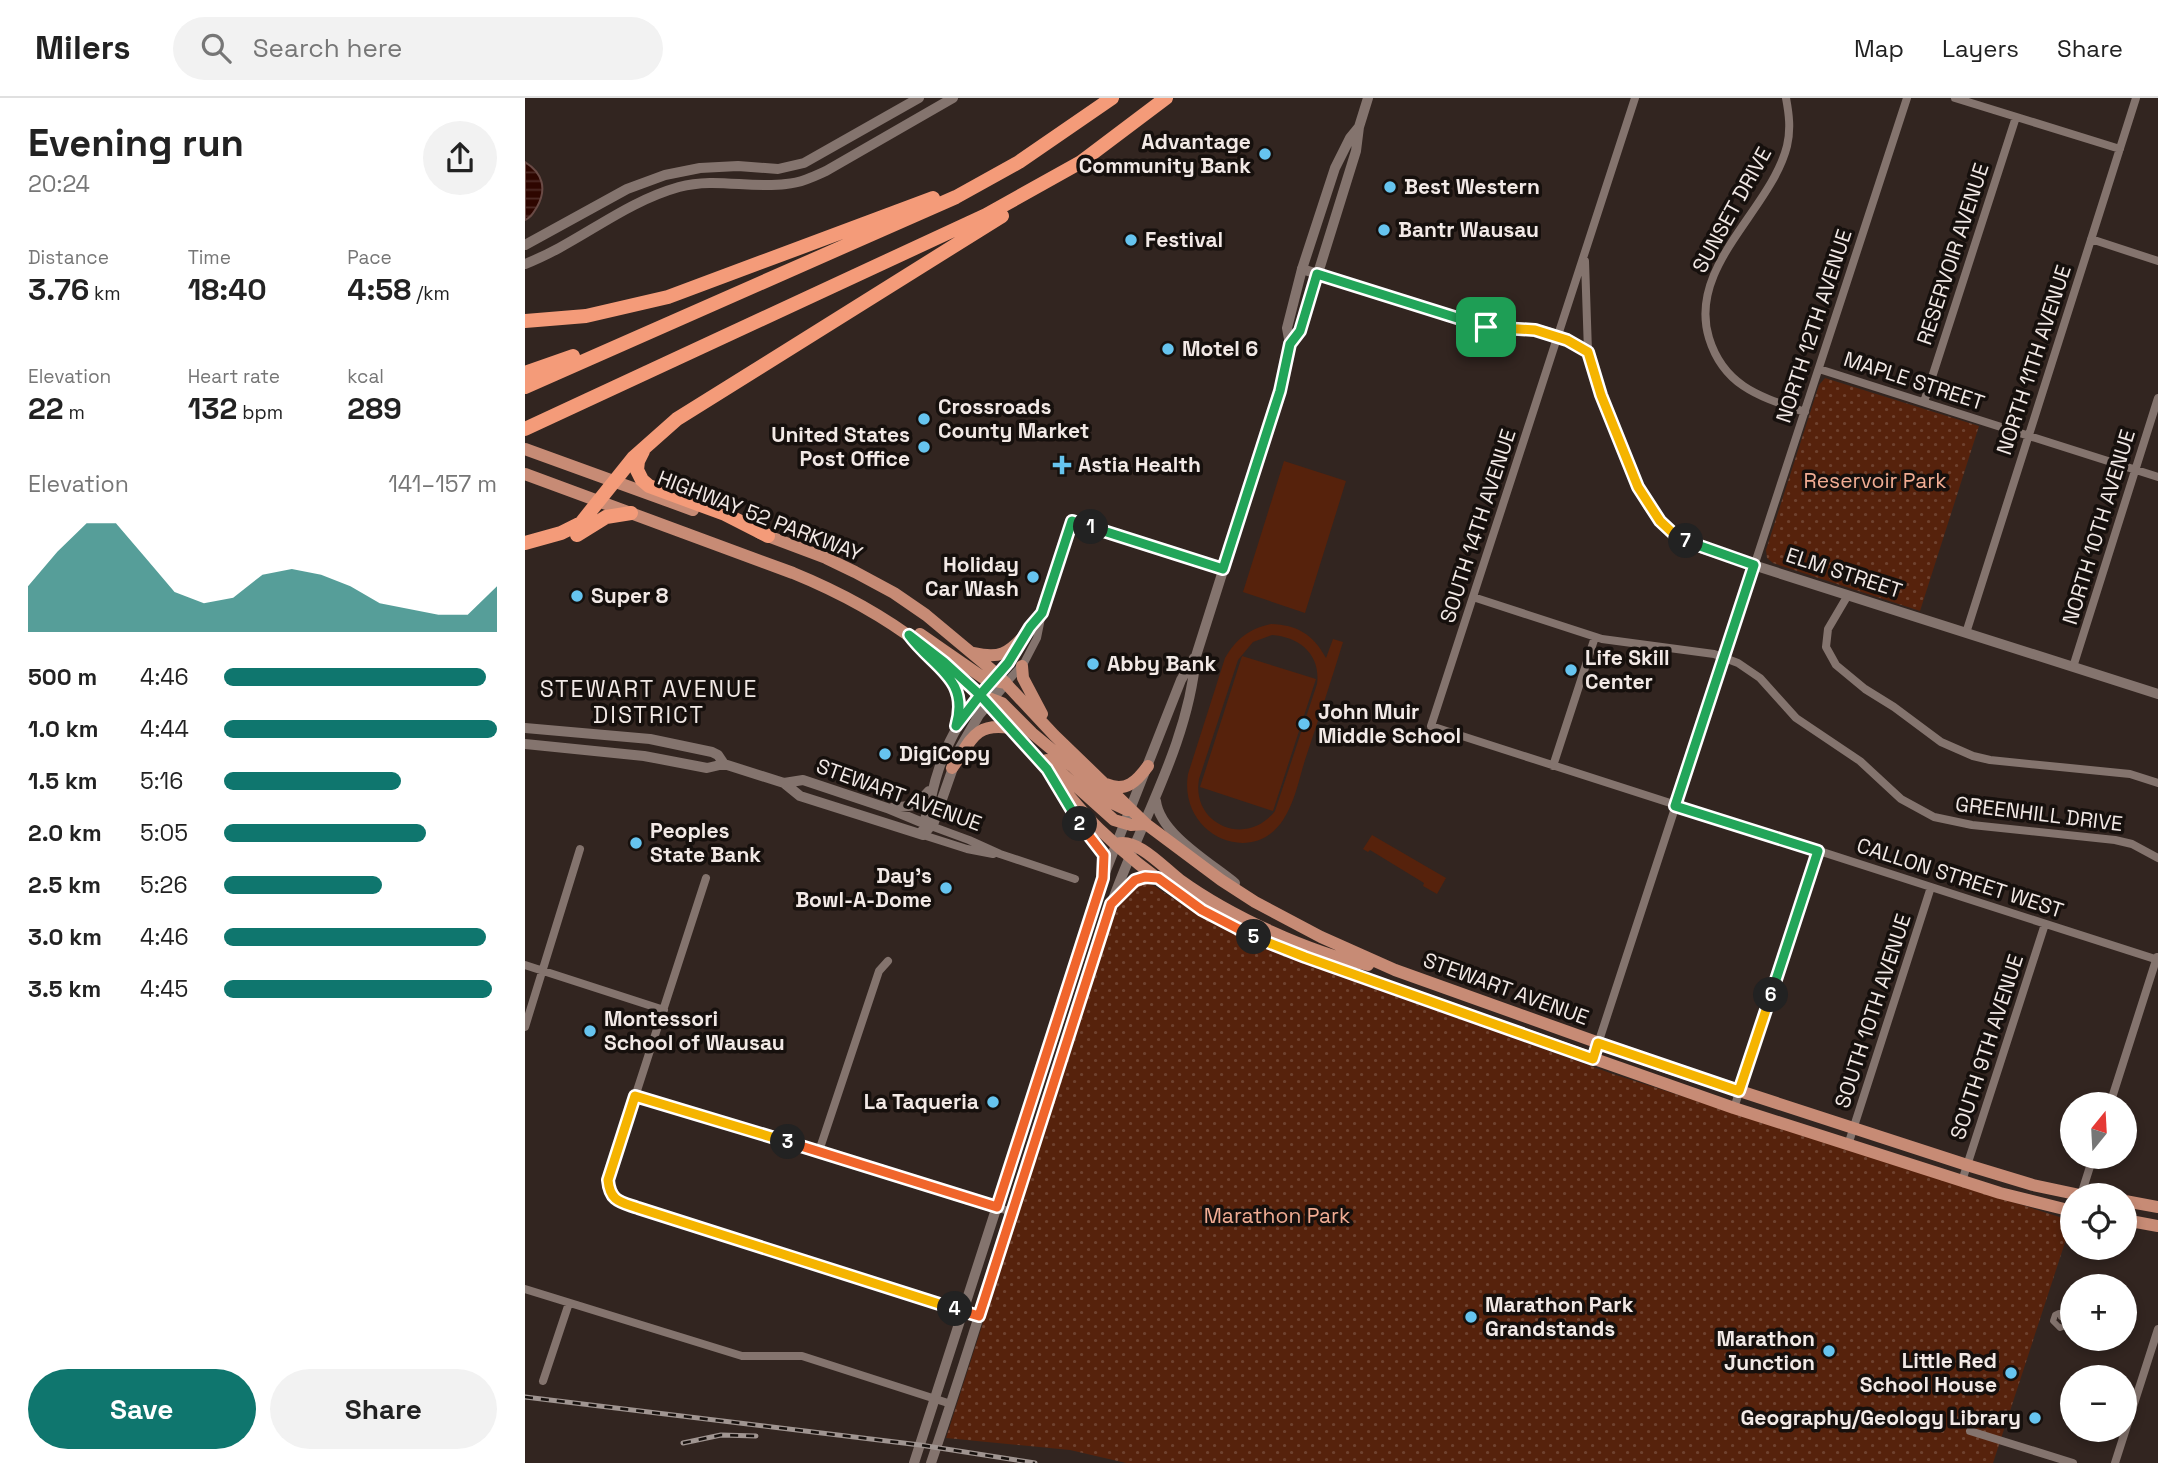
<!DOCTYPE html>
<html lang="en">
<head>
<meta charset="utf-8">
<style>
  body { margin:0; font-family:"Space Grotesk",sans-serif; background:#f2f2f2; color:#222; height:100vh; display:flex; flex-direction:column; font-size:26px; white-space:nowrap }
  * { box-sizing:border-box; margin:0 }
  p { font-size:23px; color:#767676 }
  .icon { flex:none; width:38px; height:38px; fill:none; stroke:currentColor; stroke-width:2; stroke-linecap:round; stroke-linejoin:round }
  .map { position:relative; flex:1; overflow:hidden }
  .drawer { display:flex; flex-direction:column; background:#fff; width:525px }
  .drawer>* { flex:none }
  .needle { width:46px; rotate:18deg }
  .tools { position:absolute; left:1535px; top:994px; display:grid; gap:14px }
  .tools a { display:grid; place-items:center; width:77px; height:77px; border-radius:50%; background:#fff; box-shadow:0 4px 10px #0003; font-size:35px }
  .pin { position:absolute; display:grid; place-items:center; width:60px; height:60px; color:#fff; margin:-30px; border-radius:14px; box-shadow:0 4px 10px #0006 }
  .km { position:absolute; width:35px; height:35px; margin:-18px; border-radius:50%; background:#222; color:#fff; font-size:19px; line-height:35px; text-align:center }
  .round { display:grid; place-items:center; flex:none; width:74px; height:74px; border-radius:37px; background:#f2f2f2 }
  .headline { display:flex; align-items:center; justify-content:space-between; height:119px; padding:0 28px }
  h1 { font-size:38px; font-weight:700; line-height:52px }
  .stats { display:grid; grid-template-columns:repeat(3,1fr); gap:10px; height:119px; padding:7px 28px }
  .stats div { display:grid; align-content:center }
  .stats b { font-size:30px; font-weight:700 }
  .stats small { font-size:19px; font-weight:400 }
  .stats p { font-size:19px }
  .chart { height:196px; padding:14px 28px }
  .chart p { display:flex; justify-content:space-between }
  .chart svg { width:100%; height:126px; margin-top:7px; fill:#0f766e; opacity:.7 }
  .button { display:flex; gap:14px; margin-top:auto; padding:14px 28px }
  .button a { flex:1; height:80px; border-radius:42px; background:#0f766e; color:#fff; font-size:28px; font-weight:700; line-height:80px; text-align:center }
  .button a+a { background:#f2f2f2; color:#222 }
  ul { padding:0 28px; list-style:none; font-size:23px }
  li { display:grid; grid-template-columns:112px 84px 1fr; align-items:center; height:52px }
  li i { height:18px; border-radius:9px; background:#0f766e }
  header { display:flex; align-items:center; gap:42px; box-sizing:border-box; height:98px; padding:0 35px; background:#fff; border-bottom:2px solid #e0e0e0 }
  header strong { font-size:33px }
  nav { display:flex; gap:38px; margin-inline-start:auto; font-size:24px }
  .search { width:490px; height:63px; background:#f2f2f2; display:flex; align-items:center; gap:18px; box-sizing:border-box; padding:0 24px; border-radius:38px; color:#767676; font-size:26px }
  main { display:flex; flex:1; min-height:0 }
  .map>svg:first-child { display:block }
  .green { fill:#56220c; fill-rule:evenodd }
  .park { fill:url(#park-dots) }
  .water { fill:url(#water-rules); stroke:#694a45; stroke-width:2 }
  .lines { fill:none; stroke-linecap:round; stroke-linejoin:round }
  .pedestrian { stroke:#84746e; stroke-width:6 }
  .minor { stroke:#84746e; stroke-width:8 }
  .tertiary { stroke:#84746e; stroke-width:10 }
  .secondary { stroke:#84746e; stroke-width:10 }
  .primary { stroke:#c78b75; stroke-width:12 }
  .motorway { stroke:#f49b79; stroke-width:14 }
  .rail-casing { stroke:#a09591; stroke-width:5 }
  .rail { stroke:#16100d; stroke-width:2.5; stroke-dasharray:8; stroke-linecap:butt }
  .split-1-casing { stroke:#fff; stroke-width:14 }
  .split-2-casing { stroke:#fff; stroke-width:14 }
  .split-3-casing { stroke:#fff; stroke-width:14 }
  .split-4-casing { stroke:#fff; stroke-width:14 }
  .split-5-casing { stroke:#fff; stroke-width:14 }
  .split-6-casing { stroke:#fff; stroke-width:14 }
  .split-7-casing { stroke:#fff; stroke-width:14 }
  .split-8-casing { stroke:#fff; stroke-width:14 }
  .split-1 { stroke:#22a559; stroke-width:9 }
  .split-2 { stroke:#22a559; stroke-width:9 }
  .split-3 { stroke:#f0652b; stroke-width:9 }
  .split-4 { stroke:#f5b400; stroke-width:9 }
  .split-5 { stroke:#f0652b; stroke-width:9 }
  .split-6 { stroke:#f5b400; stroke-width:9 }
  .split-7 { stroke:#22a559; stroke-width:9 }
  .split-8 { stroke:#f5b400; stroke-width:9 }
  .poi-dot { fill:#66c4ef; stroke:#16100d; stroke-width:2.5 }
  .labels { text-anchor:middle; stroke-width:7; stroke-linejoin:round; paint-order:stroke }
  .poi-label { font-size:21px; font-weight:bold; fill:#f2e9e6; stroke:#16100d; text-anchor:start }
  .street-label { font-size:21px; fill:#f2e9e6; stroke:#16100d }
  .park-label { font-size:21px; fill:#f2ad94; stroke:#16100d }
  .neighbourhood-label { font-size:23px; letter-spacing:2px; fill:#f2e9e6; stroke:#16100d }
</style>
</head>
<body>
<header>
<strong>Milers</strong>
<div class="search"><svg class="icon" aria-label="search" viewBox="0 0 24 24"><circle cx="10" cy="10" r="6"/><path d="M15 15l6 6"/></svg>Search here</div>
<nav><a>Map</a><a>Layers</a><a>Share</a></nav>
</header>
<main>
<section class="drawer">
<div class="headline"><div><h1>Evening run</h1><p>20:24</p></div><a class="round"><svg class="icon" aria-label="share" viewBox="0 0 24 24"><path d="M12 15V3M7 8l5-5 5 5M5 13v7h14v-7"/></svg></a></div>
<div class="stats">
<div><p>Distance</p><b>3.76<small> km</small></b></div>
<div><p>Time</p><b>18:40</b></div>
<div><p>Pace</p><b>4:58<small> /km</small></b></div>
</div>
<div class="stats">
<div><p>Elevation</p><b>22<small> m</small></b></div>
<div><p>Heart rate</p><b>132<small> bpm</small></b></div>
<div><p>kcal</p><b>289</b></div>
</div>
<div class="chart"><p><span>Elevation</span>141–157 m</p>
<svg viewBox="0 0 160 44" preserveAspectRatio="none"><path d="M0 44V28L10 16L20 6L30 6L40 18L50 30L60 34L70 32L80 24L90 22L100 24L110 28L120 34L130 36L140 38L150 38L160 28V44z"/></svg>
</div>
<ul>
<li><b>500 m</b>4:46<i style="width:96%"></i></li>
<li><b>1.0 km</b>4:44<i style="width:100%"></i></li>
<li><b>1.5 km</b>5:16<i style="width:65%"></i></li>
<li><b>2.0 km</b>5:05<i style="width:74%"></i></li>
<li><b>2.5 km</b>5:26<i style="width:58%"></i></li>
<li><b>3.0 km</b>4:46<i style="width:96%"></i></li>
<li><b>3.5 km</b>4:45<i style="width:98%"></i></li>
</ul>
<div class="button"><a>Save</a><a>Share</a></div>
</section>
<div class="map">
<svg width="1633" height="1365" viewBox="0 0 1633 1365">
  <defs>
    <pattern id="park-dots" width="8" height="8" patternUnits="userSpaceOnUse" patternTransform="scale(1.75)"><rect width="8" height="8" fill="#56220c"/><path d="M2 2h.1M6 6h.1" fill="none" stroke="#6f422f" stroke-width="1.8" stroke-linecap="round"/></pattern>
    <pattern id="water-rules" width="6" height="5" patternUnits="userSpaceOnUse" patternTransform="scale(1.75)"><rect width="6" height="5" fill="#2e0600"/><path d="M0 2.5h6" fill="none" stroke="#4d2a25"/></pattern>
  </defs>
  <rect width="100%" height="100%" fill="#322520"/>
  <path class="green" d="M759 363 821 383 780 515 718 494Z
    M746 526C772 527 788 536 801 560L808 541 818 544C806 583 793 623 780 662 774 681 770 704 758 722 727 770 653 737 663 676L700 560C712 540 724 531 746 526ZM747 537C775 539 796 557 792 586L750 713C722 750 666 727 674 681L713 562 728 544Z
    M717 558 791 581 748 713 675 689Z
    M847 737 921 780 912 796 898 788 899 785 845 752 843 754 838 751Z"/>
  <path class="park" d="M1300 280 1454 328 1395 513 1248 465 1242 460 1241 452 1294 287Z
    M621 785 629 788 680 821 759 858 1088 976 1547 1123 1468 1365H601L545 1352 421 1340 589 817 602 794Z"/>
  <path class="water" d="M0 64C18 75 22 91 12 109 8 115 7 119 0 122Z"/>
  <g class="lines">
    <path class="pedestrian" d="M1547 1222 1536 1219 1537 1215H1534L1530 1217 1528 1223 1535 1230 1543 1227 1547 1228"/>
    <path class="minor" d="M1110 0 906 628 1633 862
      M1261 0C1264 16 1266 31 1262 48 1246 112 1162 168 1184 240 1199 289 1236 299 1280 314
      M1430 0 1595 51
      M1566 141 1633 163
      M1060 163 1063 254
      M1294 271 1633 379
      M1399 304 1491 19
      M1323 497 1303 531 1301 549 1311 567 1340 591 1369 609 1416 644 1448 658 1465 662 1605 676 1633 685
      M948 499 1077 541 1189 556 1213 565 1235 580 1271 620 1335 663 1376 701 1409 719 1447 727 1590 742 1607 746 1633 760
      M1441 535 1611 0
      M1548 569 1633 300
      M473 577 517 515
      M481 585 499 565 512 540 517 515 547 423 698 471
      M1028 668 1070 539
      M406 728 444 742 475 756 550 781
      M398 737 442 751 468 756
      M181 780 83 1082C85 1104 95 1104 113 1110L454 1218
      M0 867 139 912
      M0 929 55 751
      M1068 961 1382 0
      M110 998 487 1114
      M1585 1006 1632 859
      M1209 1010 1293 753
      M1323 1047 1406 789
      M294 1053 354 873 363 863
      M1437 1083 1520 826
      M1556 1097 1568 1059
      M0 1191 217 1258H277L426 1306
      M18 1283 44 1205
      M1445 1333 1548 1365
      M1590 1365 1633 1231"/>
    <path class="tertiary" d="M0 147 102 91 140 77 175 70 213 68 253 71 279 65 394 0
      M0 166C54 145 97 105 154 89 191 79 224 91 261 86 275 85 288 79 301 73L428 0
      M777 171 954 228C970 232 984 229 1000 230 1020 231 1047 241 1063 254L1076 297 1113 389 1123 408 1135 423 1150 437 1178 451 1633 596
      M0 630 125 641 187 654 193 657 199 666
      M0 646 119 658 182 670 199 666 259 685 275 698 398 737
      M435 650 454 617 481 585
      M259 685 278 682 362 710 403 727
      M367 710 391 707 404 693
      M398 737C398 724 403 712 406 700 417 649 435 618 470 580
      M398 737 409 724 430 664"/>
    <path class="secondary" d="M765 246 762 230 777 171 810 70 825 40 834 29
      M533 691 557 729 578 755 580 769
      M631 703C635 736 686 765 710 785
      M389 1365 578 780 656 582 669 560
      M406 1365C469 1180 522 991 586 807 615 724 663 647 671 558L752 302 765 246 775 233 831 53 834 29 843 0"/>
    <path class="primary" d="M0 351 168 412
      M0 376 268 475C371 517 431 568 504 651 528 677 549 706 574 731 633 788 703 831 780 859L1209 1010 1475 1095 1547 1113
      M235 435 301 460 330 474 369 495 401 517 473 577 529 637 621 726 696 782 730 804 796 839 870 872 1144 970 1442 1067 1508 1087 1555 1097
      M395 536 460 581 481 585
      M449 555C474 561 483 556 500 537
      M497 568 498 580 517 616
      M418 572C435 589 438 605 431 628
      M456 597 477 605 507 635 548 669 585 704 602 712
      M522 662 589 722 606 727 621 726
      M427 670C446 644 448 624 485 630
      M581 686C601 695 612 683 623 668
      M592 746C612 739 640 771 655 782 705 818 783 854 843 867
      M586 806C600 790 610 778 632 780
      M1600 1103 1633 1109
      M1600 1122 1633 1128"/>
    <path class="motorway" d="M0 223 61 218 143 199 408 100
      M0 275 48 258
      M0 289 431 99 494 64 587 0
      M0 331 461 117 556 64 641 0
      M118 353 113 363 112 372 117 382 124 388 200 416 243 438
      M52 437 81 419 106 415
      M0 445 36 435 56 425 108 360 152 321 477 118"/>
    <defs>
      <path id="rail" d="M0 1299 395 1347 510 1365
        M158 1345 196 1337 231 1338"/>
    </defs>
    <use href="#rail" class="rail-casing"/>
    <use href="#rail" class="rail"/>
  </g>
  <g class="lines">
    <defs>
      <path id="split-1" d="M566 429 698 471 755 293 765 246 775 233 792 176 961 229"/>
      <path id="split-2" d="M555 726 522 671 455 597 431 628C445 580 408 570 384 537L419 564 455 597 483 565 505 529 517 515 547 423 566 429"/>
      <path id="split-3" d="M263 1044 472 1109 578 780 579 757 555 726"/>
      <path id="split-4" d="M263 1044 110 998 83 1082C85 1104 96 1104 113 1110L430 1211"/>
      <path id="split-5" d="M430 1211 454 1218 586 806 610 782 620 779 633 780 677 812 729 839"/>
      <path id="split-6" d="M729 839 780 859 1068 961 1073 945 1214 993 1246 897"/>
      <path id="split-7" d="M1161 443 1229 467 1150 708 1293 753 1246 897"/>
      <path id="split-8" d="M961 229 1010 232 1042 242 1063 254 1076 297 1113 389 1135 423 1150 437 1161 443"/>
    </defs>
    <use href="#split-1" class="split-1-casing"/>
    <use href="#split-2" class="split-2-casing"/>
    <use href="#split-3" class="split-3-casing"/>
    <use href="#split-4" class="split-4-casing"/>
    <use href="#split-5" class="split-5-casing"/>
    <use href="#split-6" class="split-6-casing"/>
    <use href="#split-7" class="split-7-casing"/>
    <use href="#split-8" class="split-8-casing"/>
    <use href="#split-1" class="split-1"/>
    <use href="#split-2" class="split-2"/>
    <use href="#split-3" class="split-3"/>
    <use href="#split-4" class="split-4"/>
    <use href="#split-5" class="split-5"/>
    <use href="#split-6" class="split-6"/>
    <use href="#split-7" class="split-7"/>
    <use href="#split-8" class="split-8"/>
  </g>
  <g class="poi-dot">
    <circle cx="740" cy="56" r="7"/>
    <circle cx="865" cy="89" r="7"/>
    <circle cx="859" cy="132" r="7"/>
    <circle cx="606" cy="142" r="7"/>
    <circle cx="643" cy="251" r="7"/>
    <circle cx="399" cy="321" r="7"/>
    <circle cx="399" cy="349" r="7"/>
    <path d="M533.5 356.5h7v7h7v7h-7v7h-7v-7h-7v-7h7z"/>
    <circle cx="508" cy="479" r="7"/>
    <circle cx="52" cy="498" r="7"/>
    <circle cx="568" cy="566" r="7"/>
    <circle cx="1046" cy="572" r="7"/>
    <circle cx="779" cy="626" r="7"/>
    <circle cx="360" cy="656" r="7"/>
    <circle cx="111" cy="745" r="7"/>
    <circle cx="421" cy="790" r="7"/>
    <circle cx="65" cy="933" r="7"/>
    <circle cx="468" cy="1004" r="7"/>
    <circle cx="946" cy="1219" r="7"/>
    <circle cx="1304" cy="1253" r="7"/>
    <circle cx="1486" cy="1275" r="7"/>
    <circle cx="1510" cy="1320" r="7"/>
  </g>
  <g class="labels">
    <g class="poi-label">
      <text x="726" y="51" text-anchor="end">Advantage<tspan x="726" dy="24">Community Bank</tspan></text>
      <text x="879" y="96">Best Western</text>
      <text x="873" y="139">Bantr Wausau</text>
      <text x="620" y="149">Festival</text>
      <text x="657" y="258">Motel 6</text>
      <text x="413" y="316">Crossroads<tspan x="413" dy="24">County Market</tspan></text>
      <text x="385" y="344" text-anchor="end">United States<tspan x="385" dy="24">Post Office</tspan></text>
      <text x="553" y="374">Astia Health</text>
      <text x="494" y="474" text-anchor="end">Holiday<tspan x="494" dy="24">Car Wash</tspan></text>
      <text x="66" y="505">Super 8</text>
      <text x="1060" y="567">Life Skill<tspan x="1060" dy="24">Center</tspan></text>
      <text x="582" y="573">Abby Bank</text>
      <text x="793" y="621">John Muir<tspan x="793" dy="24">Middle School</tspan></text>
      <text x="374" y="663">DigiCopy</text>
      <text x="125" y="740">Peoples<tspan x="125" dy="24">State Bank</tspan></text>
      <text x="407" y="785" text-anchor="end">Day's<tspan x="407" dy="24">Bowl-A-Dome</tspan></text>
      <text x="79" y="928">Montessori<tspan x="79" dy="24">School of Wausau</tspan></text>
      <text x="454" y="1011" text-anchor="end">La Taqueria</text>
      <text x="960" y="1214">Marathon Park<tspan x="960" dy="24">Grandstands</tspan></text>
      <text x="1290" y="1248" text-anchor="end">Marathon<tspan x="1290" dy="24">Junction</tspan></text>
      <text x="1472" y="1270" text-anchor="end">Little Red<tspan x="1472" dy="24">School House</tspan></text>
      <text x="1496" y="1327" text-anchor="end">Geography/Geology Library</text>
    </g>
    <g class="street-label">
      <text transform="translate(1207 112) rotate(-61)" y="7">SUNSET DRIVE</text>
      <text transform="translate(1428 156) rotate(-72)" y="7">RESERVOIR AVENUE</text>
      <text transform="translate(1289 228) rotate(-72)" y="7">NORTH 12TH AVENUE</text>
      <text transform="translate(1509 262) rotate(-72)" y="7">NORTH 11TH AVENUE</text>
      <text transform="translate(1389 283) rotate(18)" y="7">MAPLE STREET</text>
      <text transform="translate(235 418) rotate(21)" y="7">HIGHWAY 52 PARKWAY</text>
      <text transform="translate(953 428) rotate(-72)" y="7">SOUTH 14TH AVENUE</text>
      <text transform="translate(1574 429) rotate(-73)" y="7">NORTH 10TH AVENUE</text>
      <text transform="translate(1319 475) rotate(18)" y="7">ELM STREET</text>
      <text transform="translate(374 697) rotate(20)" y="7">STEWART AVENUE</text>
      <text transform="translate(1514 716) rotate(7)" y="7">GREENHILL DRIVE</text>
      <text transform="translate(1435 780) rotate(18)" y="7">CALLON STREET WEST</text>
      <text transform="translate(981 891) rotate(20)" y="7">STEWART AVENUE</text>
      <text transform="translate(1348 913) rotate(-72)" y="7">SOUTH 10TH AVENUE</text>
      <text transform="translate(1462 949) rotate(-72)" y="7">SOUTH 9TH AVENUE</text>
    </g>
    <g class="park-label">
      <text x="1350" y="390">Reservoir Park</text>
      <text x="752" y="1125">Marathon Park</text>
    </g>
    <g class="neighbourhood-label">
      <text x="124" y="599">STEWART AVENUE<tspan x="124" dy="26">DISTRICT</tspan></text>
    </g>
  </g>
</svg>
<div class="tools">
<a><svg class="needle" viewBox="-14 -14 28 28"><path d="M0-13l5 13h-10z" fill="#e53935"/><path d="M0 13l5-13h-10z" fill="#767676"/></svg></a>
<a><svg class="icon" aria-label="locate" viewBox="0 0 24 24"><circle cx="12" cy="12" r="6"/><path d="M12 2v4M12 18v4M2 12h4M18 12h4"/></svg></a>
<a>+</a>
<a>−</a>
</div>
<div class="pin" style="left:961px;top:229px;background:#1e9e55"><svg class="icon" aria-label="arrive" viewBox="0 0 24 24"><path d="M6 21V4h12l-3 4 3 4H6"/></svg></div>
<b class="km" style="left:566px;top:429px">1</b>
<b class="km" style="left:555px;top:726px">2</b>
<b class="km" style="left:263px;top:1044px">3</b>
<b class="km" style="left:430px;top:1211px">4</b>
<b class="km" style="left:729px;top:839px">5</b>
<b class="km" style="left:1246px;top:897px">6</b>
<b class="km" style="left:1161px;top:443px">7</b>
</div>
</main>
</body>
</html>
